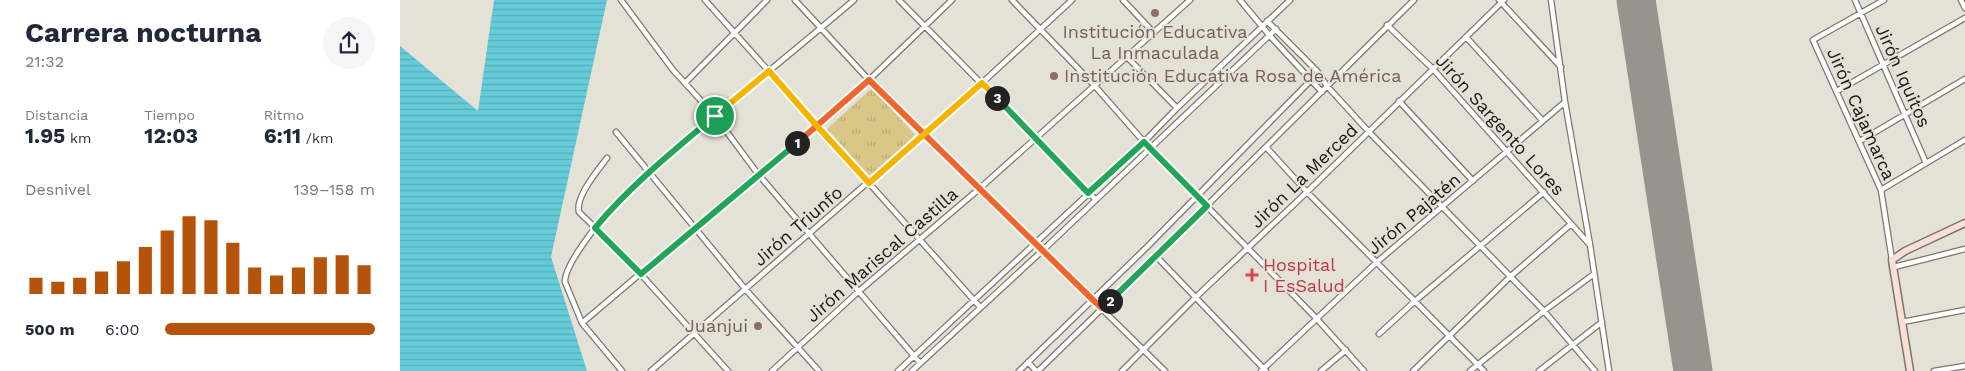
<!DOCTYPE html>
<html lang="es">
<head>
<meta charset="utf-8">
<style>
  body { margin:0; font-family:"Work Sans",sans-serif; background:#f6f6f7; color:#1f2937; height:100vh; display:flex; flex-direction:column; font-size:19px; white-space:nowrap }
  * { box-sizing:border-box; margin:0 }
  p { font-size:16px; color:#747a83 }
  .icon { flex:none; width:28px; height:28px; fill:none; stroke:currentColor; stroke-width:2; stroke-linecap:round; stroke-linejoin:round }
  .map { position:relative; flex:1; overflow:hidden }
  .details { display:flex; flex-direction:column; background:#fff; width:400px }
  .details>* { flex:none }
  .pin { position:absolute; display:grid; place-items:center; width:42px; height:42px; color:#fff; margin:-21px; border:2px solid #fff; border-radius:50%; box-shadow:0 1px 5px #0007 }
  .km { position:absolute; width:25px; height:25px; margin:-12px; border-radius:50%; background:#222; color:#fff; font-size:14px; line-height:25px; text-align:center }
  .round { display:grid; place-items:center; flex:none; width:52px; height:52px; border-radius:26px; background:#f6f6f7 }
  .summary { display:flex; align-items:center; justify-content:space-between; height:85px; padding:0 25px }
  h1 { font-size:28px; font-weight:700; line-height:38px }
  .metrics { display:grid; grid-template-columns:repeat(3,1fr); gap:8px; height:85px; padding:5px 25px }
  .metrics div { display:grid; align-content:center }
  .metrics b { font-size:21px; font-weight:700 }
  .metrics small { font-size:14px; font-weight:400 }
  .metrics p { font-size:14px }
  .chart { height:140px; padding:10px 25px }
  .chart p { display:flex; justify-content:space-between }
  .chart svg { width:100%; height:90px; margin-top:5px; stroke:#b45309; stroke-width:6 }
  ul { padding:0 25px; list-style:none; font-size:16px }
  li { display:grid; grid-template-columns:80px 60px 1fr; align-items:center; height:38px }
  li i { height:12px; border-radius:6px; background:#b45309 }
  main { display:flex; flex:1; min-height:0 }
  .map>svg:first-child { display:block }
  .park { fill:url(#park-tufts) }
  .water { fill:url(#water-rules) }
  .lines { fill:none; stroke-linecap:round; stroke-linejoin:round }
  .runway { stroke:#96948c; stroke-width:39 }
  .street-casing { stroke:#79776e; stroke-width:7 }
  .secondary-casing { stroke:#79776e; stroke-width:9 }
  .street { stroke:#fff; stroke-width:4.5 }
  .secondary { stroke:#fbded6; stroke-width:6 }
  .split-1-casing { stroke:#fff; stroke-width:10 }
  .split-2-casing { stroke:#fff; stroke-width:10 }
  .split-3-casing { stroke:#fff; stroke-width:10 }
  .split-4-casing { stroke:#fff; stroke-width:10 }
  .split-1 { stroke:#22a559; stroke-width:6 }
  .split-2 { stroke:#f0652b; stroke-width:6 }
  .split-3 { stroke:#22a559; stroke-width:6 }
  .split-4 { stroke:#f5b400; stroke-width:6 }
  .education-dot { fill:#8d6e63; stroke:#e4e1d7; stroke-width:2 }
  .health-dot { fill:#e0444e; stroke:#e4e1d7; stroke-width:2 }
  .labels { text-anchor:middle; stroke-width:4; stroke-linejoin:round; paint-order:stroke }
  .education-label { font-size:18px; fill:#785e54; stroke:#e4e1d7 }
  .street-label { font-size:18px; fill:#181713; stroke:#e4e1d7 }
  .health-label { font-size:18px; fill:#be3a42; stroke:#e4e1d7; text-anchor:start }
</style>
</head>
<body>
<main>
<section class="details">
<div class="summary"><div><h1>Carrera nocturna</h1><p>21:32</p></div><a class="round"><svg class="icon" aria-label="share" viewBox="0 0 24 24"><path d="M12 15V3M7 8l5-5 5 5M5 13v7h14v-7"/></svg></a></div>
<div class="metrics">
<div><p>Distancia</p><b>1.95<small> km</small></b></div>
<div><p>Tiempo</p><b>12:03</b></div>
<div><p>Ritmo</p><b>6:11<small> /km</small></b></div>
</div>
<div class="chart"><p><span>Desnivel</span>139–158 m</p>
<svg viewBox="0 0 160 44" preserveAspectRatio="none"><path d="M5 44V36M15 44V38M25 44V36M35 44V33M45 44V28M55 44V21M65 44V13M75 44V6M85 44V8M95 44V19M105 44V31M115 44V35M125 44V31M135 44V26M145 44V25M155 44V30"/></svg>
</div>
<ul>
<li><b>500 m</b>6:00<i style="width:100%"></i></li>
</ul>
</section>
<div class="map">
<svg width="1565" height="371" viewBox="0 0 1565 371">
  <defs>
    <pattern id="park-tufts" width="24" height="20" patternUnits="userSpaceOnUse" patternTransform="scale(1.25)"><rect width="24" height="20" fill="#dac687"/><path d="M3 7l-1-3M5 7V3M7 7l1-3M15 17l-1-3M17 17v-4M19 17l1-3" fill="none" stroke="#baa974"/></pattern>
    <pattern id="water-rules" width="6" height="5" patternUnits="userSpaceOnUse" patternTransform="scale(1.25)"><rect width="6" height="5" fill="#64cbd7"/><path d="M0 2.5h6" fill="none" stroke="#56aeb8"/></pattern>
  </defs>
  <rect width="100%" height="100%" fill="#e4e1d7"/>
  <path class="park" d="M472 88 515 135 470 176 427 129Z"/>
  <path class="water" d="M94 0H207L151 257 187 371H0V46L78 111Z"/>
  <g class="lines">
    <path class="runway" d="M1236 0 1293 371"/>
    <defs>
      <path id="street" d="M221 0 273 70 315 116 358 174 520 363
        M305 0 580 307
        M395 0 469 80 765 371
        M499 0 696 200
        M612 0 694 85 744 142 916 318 964 371
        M723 0 754 33
        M840 0 870 36 922 92
        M1099 0 1161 67
        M1151 0 1165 102 1190 245 1209 371
        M1455 0 1526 163
        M1484 0 1413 40 1481 190 1492 260
        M1561 0 1565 8
        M867 21 917 71 927 86 969 132 1144 311 1195 371
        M987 25 1033 69 1190 245
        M1066 37 1142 120
        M727 57 777 108
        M285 83 367 0
        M1437 91 1565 18
        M999 101 1073 181
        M216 132 346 290 419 371
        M1460 141 1565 79
        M866 147 907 192 1084 371
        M207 158C198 170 175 197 179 212L228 260 328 371
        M1481 190 1565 140
        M756 256 866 371
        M1494 267 1565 249
        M1502 322 1565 310
        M182 323 358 174 417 126 469 80 552 0
        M979 334 1015 301 1144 192
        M628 362 636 371
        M222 371 182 323 165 282C164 265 199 222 211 209 235 183 263 160 290 137 344 91 400 46 454 0
        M251 371 582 83 672 0
        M372 371 459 291 579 189 790 0
        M498 371 744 142 777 108 890 0
        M512 371 642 251 876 29
        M619 371 747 247 918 73
        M638 371 756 256 1014 0
        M722 371 796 297 907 192 1104 0
        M861 371 977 262 1165 102
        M921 371 946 350
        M1013 371 1111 276 1171 224
        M1070 371 1144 311 1194 274
        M1139 371 1202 322
        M1534 371 1565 366"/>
      <path id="secondary" d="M1510 371 1492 260 1505 251 1565 223"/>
    </defs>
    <use href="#street" class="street-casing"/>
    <use href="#secondary" class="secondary-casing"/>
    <use href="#street" class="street"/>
    <use href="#secondary" class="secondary"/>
  </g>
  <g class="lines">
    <defs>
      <path id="split-1" d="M315 116C273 151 230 186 195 228L241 274 397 143"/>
      <path id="split-2" d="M397 143 469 80 693 300 702 308 710 301"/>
      <path id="split-3" d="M597 98 688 193 744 142 807 206 710 301"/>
      <path id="split-4" d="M315 116 369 71 417 126 469 183 582 83 597 98"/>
    </defs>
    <use href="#split-1" class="split-1-casing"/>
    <use href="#split-2" class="split-2-casing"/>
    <use href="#split-3" class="split-3-casing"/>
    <use href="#split-4" class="split-4-casing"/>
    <use href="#split-1" class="split-1"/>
    <use href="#split-2" class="split-2"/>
    <use href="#split-3" class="split-3"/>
    <use href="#split-4" class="split-4"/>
  </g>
  <g class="education-dot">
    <circle cx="755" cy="13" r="5"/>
    <circle cx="654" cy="76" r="5"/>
    <circle cx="358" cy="326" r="5"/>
  </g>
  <path class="health-dot" d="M849.5 267.5h5v5h5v5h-5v5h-5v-5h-5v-5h5z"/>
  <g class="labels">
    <g class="education-label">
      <text x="755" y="38">Institución Educativa<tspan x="755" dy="21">La Inmaculada</tspan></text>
      <text x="664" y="82" text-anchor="start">Institución Educativa Rosa de América</text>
      <text x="348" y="332" text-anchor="end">Juanjui</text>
    </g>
    <g class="street-label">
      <text transform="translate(1503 76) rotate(66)" y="6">Jirón Iquitos</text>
      <text transform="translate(1461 114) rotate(66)" y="6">Jirón Cajamarca</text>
      <text transform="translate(1100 125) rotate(48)" y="6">Jirón Sargento Lores</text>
      <text transform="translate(904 176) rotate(-44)" y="6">Jirón La Merced</text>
      <text transform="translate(1014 214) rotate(-40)" y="6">Jirón Pajatén</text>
      <text transform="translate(398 226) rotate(-41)" y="6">Jirón Triunfo</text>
      <text transform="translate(482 255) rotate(-41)" y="6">Jirón Mariscal Castilla</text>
    </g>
    <g class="health-label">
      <text x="863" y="271">Hospital<tspan x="863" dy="21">I EsSalud</tspan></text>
    </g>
  </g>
</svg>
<div class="pin" style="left:315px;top:116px;background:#1e9e55"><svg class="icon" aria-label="arrive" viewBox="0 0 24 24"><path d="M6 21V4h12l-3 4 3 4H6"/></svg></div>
<b class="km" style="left:397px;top:143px">1</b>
<b class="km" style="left:710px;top:301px">2</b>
<b class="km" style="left:597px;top:98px">3</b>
</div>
</main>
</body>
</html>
